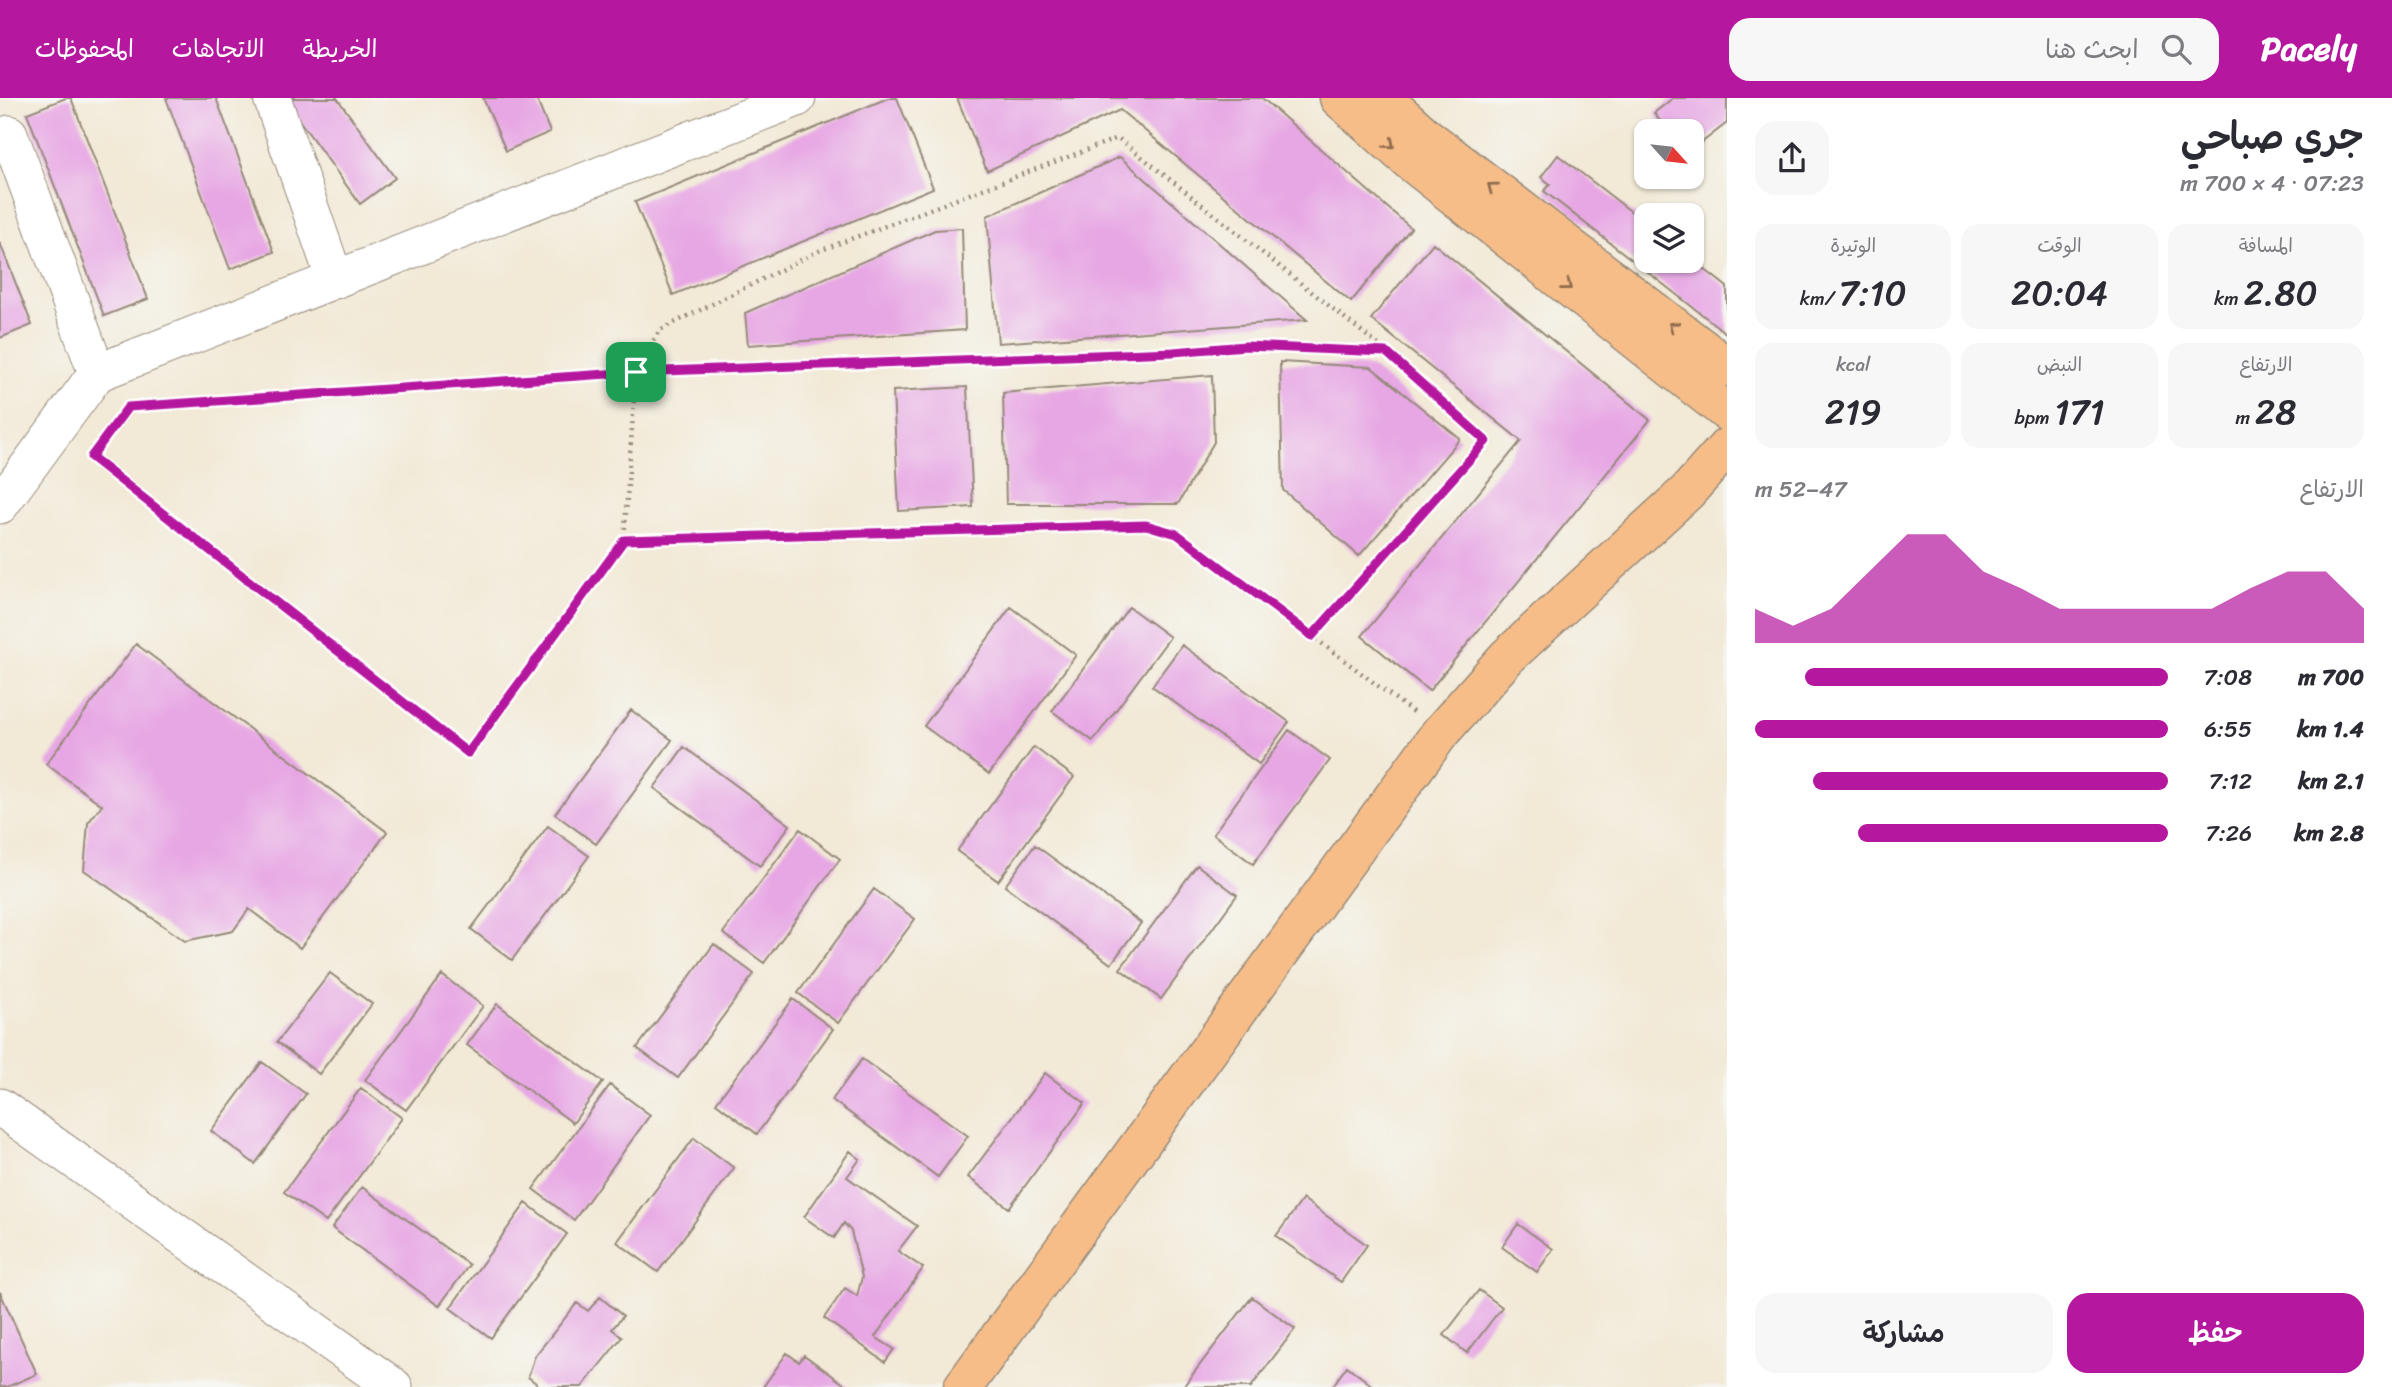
<!DOCTYPE html>
<html lang="ar">
<head>
<meta charset="utf-8">
<style>
  body { margin:0; font-family:Sriracha,"Playpen Sans Arabic",sans-serif; background:#f7f7f7; color:#2b2b33; direction:rtl; height:100vh; display:flex; flex-direction:column; font-size:26px; white-space:nowrap }
  * { box-sizing:border-box; margin:0 }
  p { font-size:23px; color:#7c7c81 }
  .icon { flex:none; width:38px; height:38px; fill:none; stroke:currentColor; stroke-width:2; stroke-linecap:round; stroke-linejoin:round }
  .map { position:relative; flex:1; overflow:hidden; direction:ltr }
  .drawer { display:flex; flex-direction:column; background:#fff; width:665px }
  .drawer>* { flex:none }
  .needle { width:46px; rotate:117deg }
  .controls { position:absolute; left:1634px; top:21px; display:grid; gap:14px }
  .controls a { display:grid; place-items:center; width:70px; height:70px; border-radius:14px; background:#fff; box-shadow:0 2px 5px #0004; font-size:35px }
  .pin { position:absolute; display:grid; place-items:center; width:60px; height:60px; color:#fff; margin:-30px; border-radius:14px; box-shadow:0 4px 10px #0006 }
  .round { display:grid; place-items:center; flex:none; width:74px; height:74px; border-radius:21px; background:#f7f7f7 }
  .overview { display:flex; align-items:center; justify-content:space-between; height:119px; padding:0 28px }
  h1 { font-size:38px; font-weight:600; line-height:52px }
  .figures { display:grid; grid-template-columns:repeat(3,1fr); gap:10px; height:119px; padding:7px 28px }
  .figures div { display:grid; align-content:center; border-radius:18px; background:#f7f7f7; text-align:center }
  .figures b { font-size:35px; font-weight:600 }
  .figures small { font-size:19px; font-weight:400 }
  .figures p { font-size:19px }
  .chart { height:196px; padding:14px 28px }
  .chart p { display:flex; justify-content:space-between }
  .chart svg { width:100%; height:126px; margin-top:7px; fill:#b5179e; opacity:.7 }
  .primary-button { display:flex; gap:14px; margin-top:auto; padding:14px 28px }
  .primary-button a { flex:1; height:80px; border-radius:21px; background:#b5179e; color:#fff; font-size:28px; font-weight:600; line-height:80px; text-align:center }
  .primary-button a+a { background:#f7f7f7; color:#2b2b33 }
  ul { padding:0 28px; list-style:none; font-size:23px }
  li { display:grid; grid-template-columns:112px 84px 1fr; align-items:center; height:52px }
  li i { height:18px; border-radius:9px; background:#b5179e }
  header { display:flex; align-items:center; gap:42px; box-sizing:border-box; height:98px; padding:0 35px; background:#b5179e; color:#fff }
  header strong { font-size:33px }
  nav { display:flex; gap:38px; margin-inline-start:auto; font-size:24px }
  .search { width:490px; height:63px; background:#f7f7f7; display:flex; align-items:center; gap:18px; box-sizing:border-box; padding:0 24px; border-radius:21px; color:#7c7c81; font-size:26px }
  main { display:flex; flex:1; min-height:0 }
  .map>svg:first-child { display:block }
  .building { fill:#e7a7e4 }
  .lines { fill:none; stroke-linecap:round; stroke-linejoin:round }
  .minor-casing { stroke:#968a7a; stroke-width:39 }
  .major-casing { stroke:#968a7a; stroke-width:41 }
  .path { stroke:#968a7a; stroke-width:4.5; stroke-dasharray:2 5; stroke-linecap:butt }
  .minor { stroke:#fff; stroke-width:37 }
  .major { stroke:#f7bd88; stroke-width:38 }
  .oneway { stroke:#906c4e }
  .route-casing { stroke:#fff; stroke-width:14 }
  .route { stroke:#b5179e; stroke-width:9 }
</style>
</head>
<body>
<header>
<strong>Pacely</strong>
<div class="search"><svg class="icon" aria-label="search" viewBox="0 0 24 24"><circle cx="10" cy="10" r="6"/><path d="M15 15l6 6"/></svg>ابحث هنا</div>
<nav><a>الخريطة</a><a>الاتجاهات</a><a>المحفوظات</a></nav>
</header>
<main>
<section class="drawer">
<div class="overview"><div><h1>جري صباحي</h1><p>07:23 · 4 × 700 m</p></div><a class="round"><svg class="icon" aria-label="share" viewBox="0 0 24 24"><path d="M12 15V3M7 8l5-5 5 5M5 13v7h14v-7"/></svg></a></div>
<div class="figures">
<div><p>المسافة</p><b>2.80<small> km</small></b></div>
<div><p>الوقت</p><b>20:04</b></div>
<div><p>الوتيرة</p><b>7:10<small> /km</small></b></div>
</div>
<div class="figures">
<div><p>الارتفاع</p><b>28<small> m</small></b></div>
<div><p>النبض</p><b>171<small> bpm</small></b></div>
<div><p>kcal</p><b>219</b></div>
</div>
<div class="chart"><p><span>الارتفاع</span>47–52 m</p>
<svg viewBox="0 0 160 44" preserveAspectRatio="none"><path d="M0 44V32L10 38L20 32L30 19L40 6L50 6L60 19L70 25L80 32L90 32L100 32L110 32L120 32L130 25L140 19L150 19L160 32V44z"/></svg>
</div>
<ul>
<li><b>700 m</b>7:08<i style="width:88%"></i></li>
<li><b>1.4 km</b>6:55<i style="width:100%"></i></li>
<li><b>2.1 km</b>7:12<i style="width:86%"></i></li>
<li><b>2.8 km</b>7:26<i style="width:75%"></i></li>
</ul>
<div class="primary-button"><a>حفظ</a><a>مشاركة</a></div>
</section>
<div class="map">
<svg width="1727" height="1289" viewBox="0 0 1727 1289">
  <rect width="100%" height="100%" fill="#f6f6f2"/>
  <filter id="ink" filterUnits="userSpaceOnUse"><feTurbulence type="fractalNoise" baseFrequency=".0143" numOctaves="2"/><feDisplacementMap in="SourceGraphic" scale="14" xChannelSelector="R" yChannelSelector="G"/><feConvolveMatrix kernelMatrix="1 2 1 2 8 2 1 2 1" color-interpolation-filters="sRGB"/></filter>
  <filter id="wash" filterUnits="userSpaceOnUse"><feTurbulence type="fractalNoise" baseFrequency=".00686" numOctaves="4" result="noise"/><feDisplacementMap in="SourceGraphic" scale="28" xChannelSelector="R" yChannelSelector="G"/><feGaussianBlur stdDeviation="1.57" result="paint"/><feColorMatrix in="noise" values="0 0 0 0 0 0 0 0 0 0 0 0 0 0 0 0 0 1.4 0 .05"/><feComposite in="paint" operator="in"/></filter>
  <g filter="url(#wash)">
    <rect width="100%" height="100%" fill="#f2e9d6"/>
    <g id="blocks">
      <path class="building" d="M66 0H71L148 201 104 218 27 15Z
        M166 0H216L274 154 230 171Z
        M283 0H337L395 80 360 106Z
        M483 0H536L550 34 506 53Z
        M888 0H897L933 90 673 197 635 104Z
        M957 0H1262L1411 130 1351 204 1120 12 987 73Z
        M1673 0H1727V25L1692 52V33H1668L1654 15Z
        M1558 57 1647 126V163H1694L1727 189V236L1544 93 1550 86 1541 79Z
        M1120 59 1307 222 998 245 987 118Z
        M962 130 965 232 748 247 745 215 935 132Z
        M0 145 32 227 0 240Z
        M1433 145 1650 322 1429 593 1362 538 1521 343 1371 221Z
        M1280 264 1371 269 1460 341 1359 458 1283 392Z
        M1212 277 1214 344 1178 406H1006L1003 295Z
        M967 289 973 409 899 413 893 293Z
        M1011 509 1076 557 989 676 924 628Z
        M1129 509 1170 539 1093 643 1052 613Z
        M136 546 387 734 300 850 249 811 233 833 185 843 84 772 88 725 102 707 46 666Z
        M1182 547 1289 624 1259 666 1152 588Z
        M631 612 672 642 596 746 555 716Z
        M1289 632 1330 662 1253 766 1213 736Z
        M684 649 790 727 760 768 654 690Z
        M1034 649 1074 679 998 783 957 753Z
        M548 728 589 758 512 862 471 831Z
        M800 731 840 761 764 865 723 835Z
        M1035 747 1141 825 1111 866 1005 788Z
        M1197 767 1237 797 1161 901 1120 871Z
        M874 791 915 821 838 925 798 895Z
        M714 846 754 876 678 980 637 950Z
        M330 875 372 906 319 976 277 944Z
        M442 877 483 908 406 1012 365 982Z
        M793 901 833 931 757 1036 716 1005Z
        M497 906 603 984 573 1025 467 947Z
        M862 961 968 1038 938 1079 832 1002Z
        M262 964 306 996 255 1066 211 1033Z
        M1045 975 1085 1005 1009 1110 968 1079Z
        M610 987 650 1017 574 1122 533 1091Z
        M361 990 402 1020 326 1124 284 1094Z
        M694 1040 734 1070 658 1174 617 1144Z
        M850 1053 860 1061 847 1079 917 1128 898 1153 923 1170 875 1239 894 1251 885 1264 824 1220 845 1190 857 1198 862 1179 851 1133 844 1125 834 1140 804 1119Z
        M362 1089 469 1167 439 1208 332 1130Z
        M1303 1101 1367 1147 1341 1184 1276 1138Z
        M526 1105 567 1136 491 1240 450 1210Z
        M1518 1126 1553 1151 1537 1174 1502 1149Z
        M1479 1192 1502 1209 1467 1255 1444 1237Z
        M0 1194 37 1276 7 1289H0Z
        M600 1199 623 1218 612 1231 622 1239 582 1289H541L528 1279 535 1258 577 1205 588 1213Z
        M1252 1199 1295 1231 1251 1289H1183Z
        M787 1255 799 1264 804 1257 848 1289H763Z
        M1347 1268 1374 1289H1332Z"/>
    </g>
  </g>
  <g filter="url(#ink)">
    <use href="#blocks" fill-opacity="0" stroke="#968a7a" stroke-width="2"/>
    <g class="lines">
      <defs>
        <path id="minor" d="M272 0 335 182
          M0 40 9 36 97 275
          M0 407 97 275 797 0
          M0 1009 394 1289"/>
        <path id="major" d="M1339 0 1410 63 1727 314
          M1383 0 1425 38 1727 269
          M963 1289 1440 635 1507 559 1687 394 1727 349"/>
      </defs>
      <use href="#minor" class="minor-casing"/>
      <use href="#major" class="major-casing"/>
      <path class="path" d="M624 442 468 655 91 359 128 309 636 274 624 442 1146 427 1177 436 1414 615
        M1312 538 1486 343 1386 253 1246 248 1173 254 636 274 637 269 660 232 819 153 1118 40 1386 253"/>
      <use href="#minor" class="minor"/>
      <use href="#major" class="major"/>
    </g>
    <defs><path id="oneway-chevron" d="M-2-3.5L2.5 0L-2 3.5" fill="none" stroke-width="1.6" stroke-linecap="round" stroke-linejoin="round" transform="scale(1.75)"/></defs>
    <g class="oneway">
      <use href="#oneway-chevron" transform="translate(1390 46) rotate(41)"/>
      <use href="#oneway-chevron" transform="translate(1492 89) rotate(-143)"/>
      <use href="#oneway-chevron" transform="translate(1567 188) rotate(38)"/>
      <use href="#oneway-chevron" transform="translate(1673 228) rotate(-143)"/>
    </g>
  </g>
  <g class="lines" filter="url(#ink)">
    <defs>
      <path id="route" d="M1246 248 1386 254 1486 343 1312 538 1177 436 1146 427 624 442 468 655 91 359 128 309 636 274 1173 254Z"/>
    </defs>
    <use href="#route" class="route-casing"/>
    <use href="#route" class="route"/>
  </g>
</svg>
<div class="controls">
<a><svg class="needle" viewBox="-14 -14 28 28"><path d="M0-13l5 13h-10z" fill="#e53935"/><path d="M0 13l5-13h-10z" fill="#7c7c81"/></svg></a>
<a><svg class="icon" aria-label="layers" viewBox="0 0 24 24"><path d="M12 4l9 5-9 5-9-5zM3 14l9 5 9-5"/></svg></a>
</div>
<div class="pin" style="left:636px;top:274px;background:#1e9e55"><svg class="icon" aria-label="arrive" viewBox="0 0 24 24"><path d="M6 21V4h12l-3 4 3 4H6"/></svg></div>
</div>
</main>
</body>
</html>
